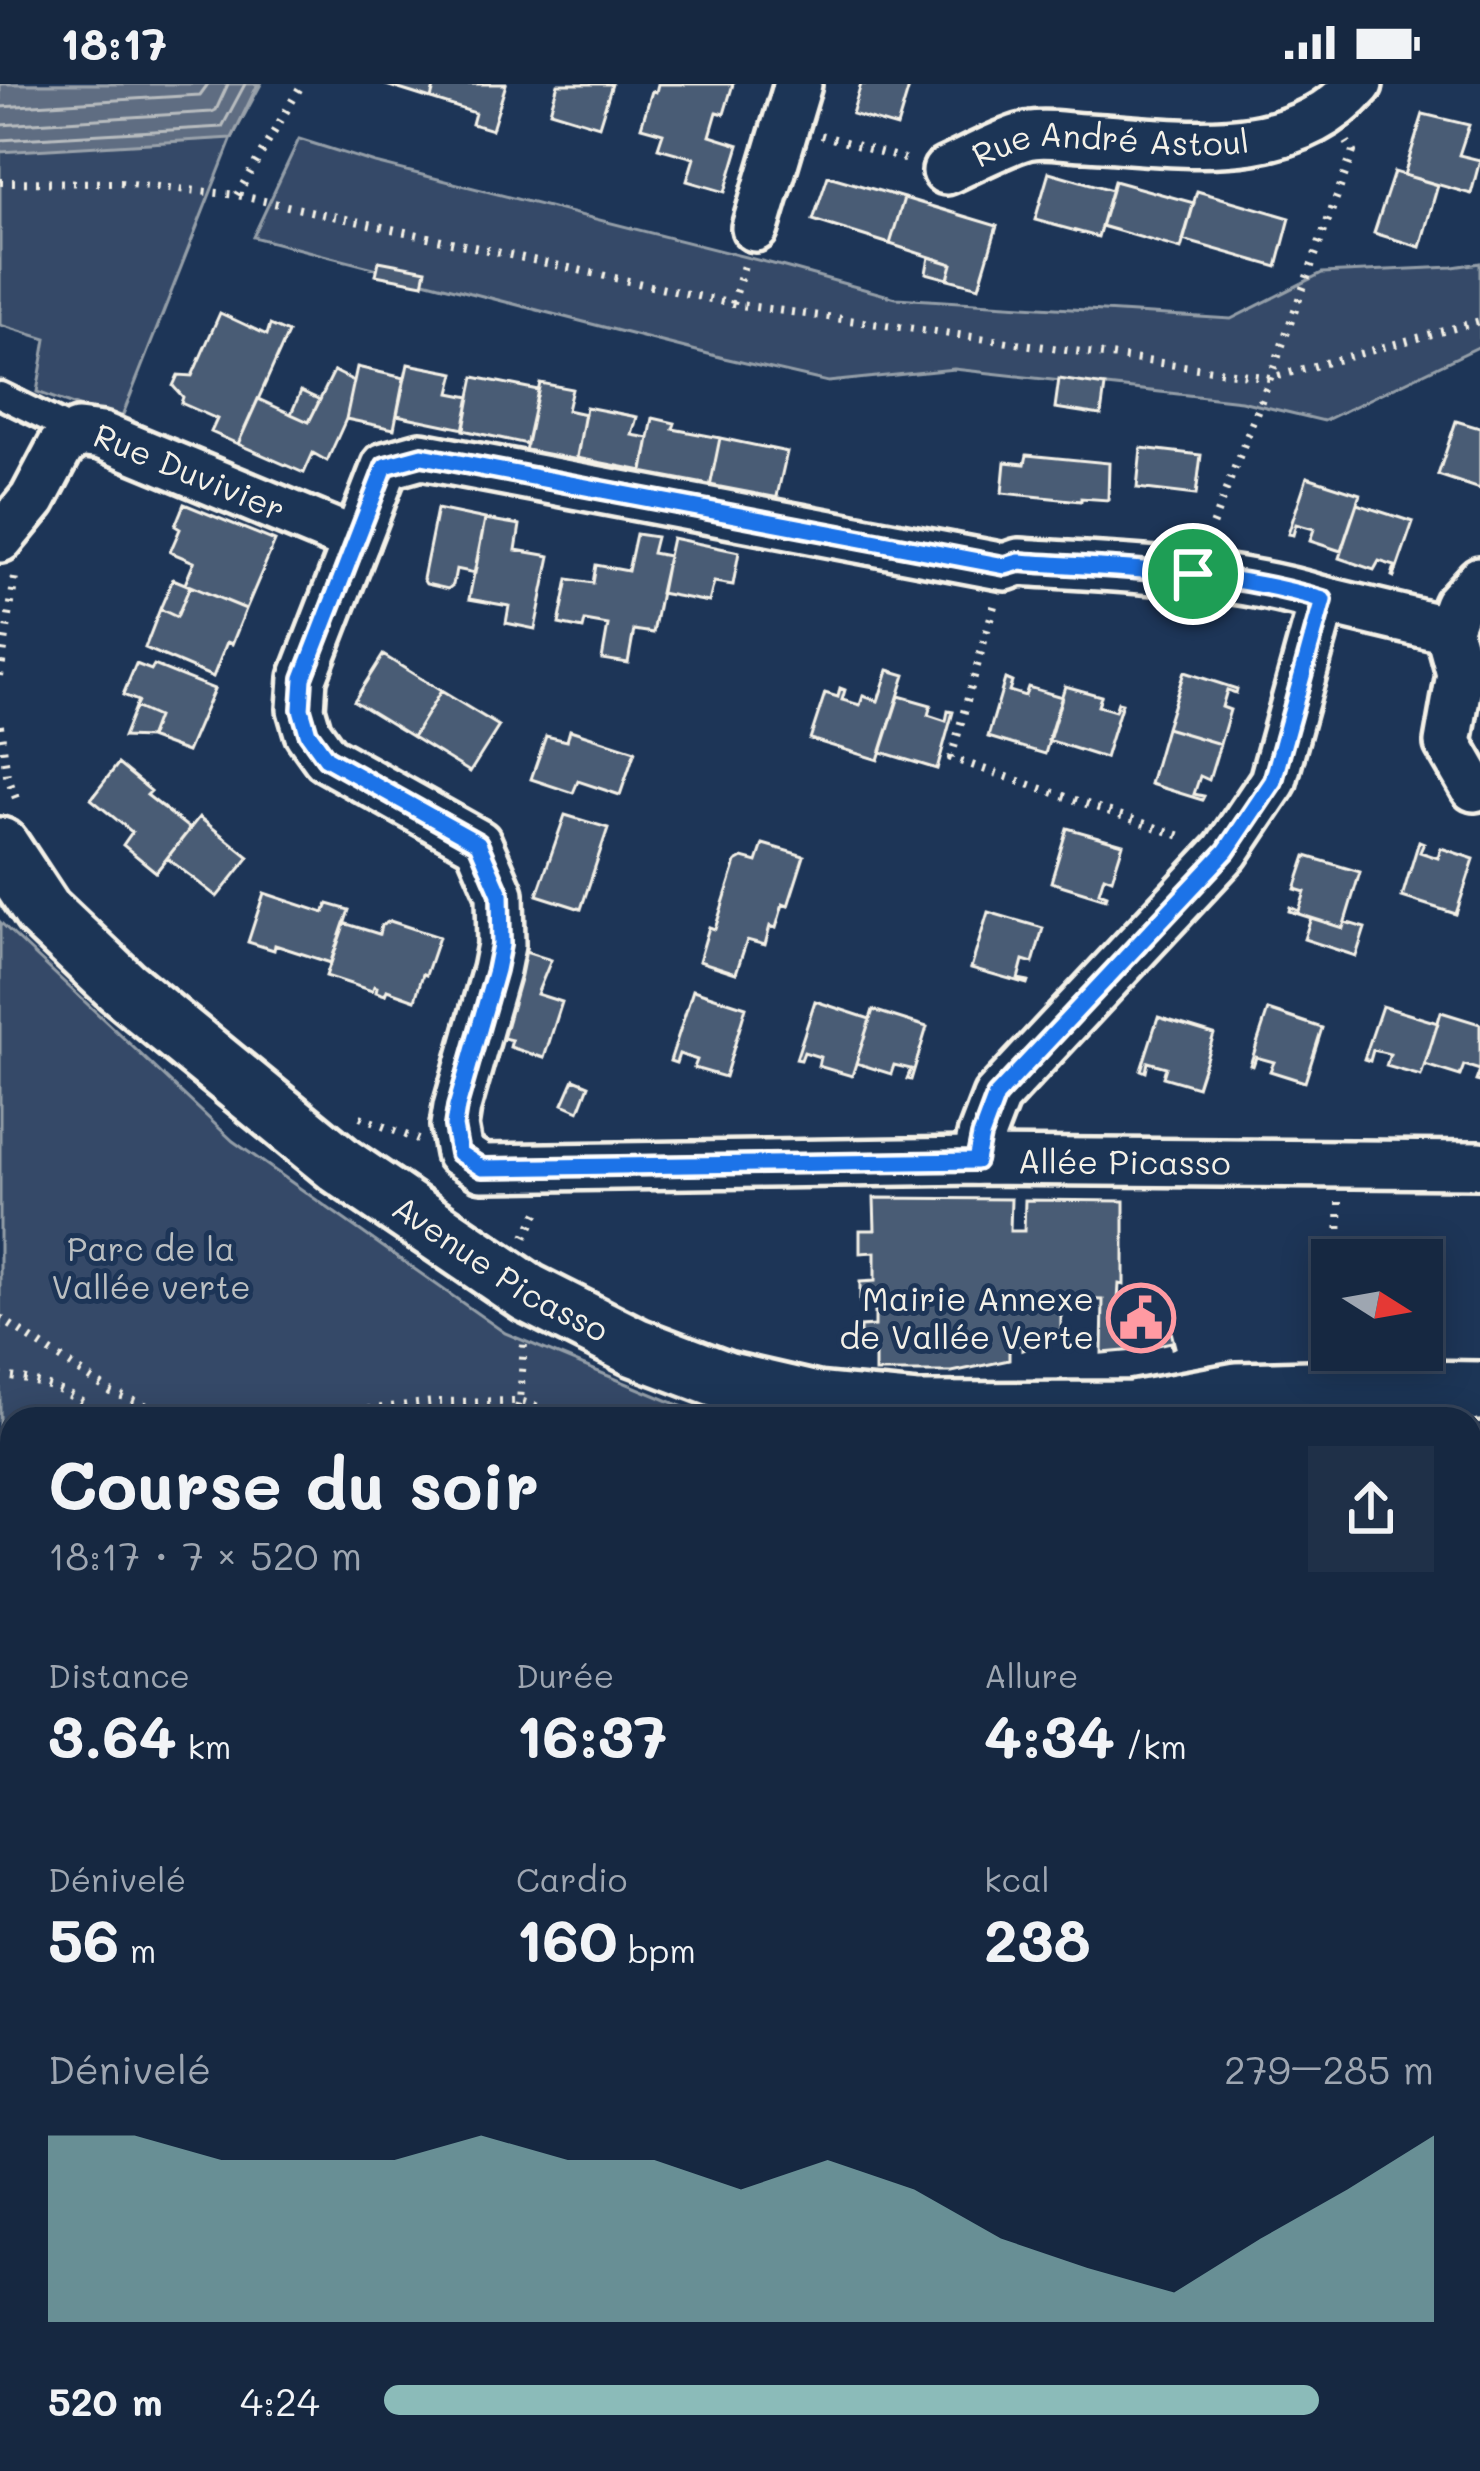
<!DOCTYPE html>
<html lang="fr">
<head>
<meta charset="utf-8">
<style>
  body { margin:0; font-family:Mali,sans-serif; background:#1f3048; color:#f1f3f6; height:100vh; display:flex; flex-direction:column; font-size:45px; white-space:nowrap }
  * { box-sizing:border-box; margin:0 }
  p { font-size:39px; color:#9ea6b1 }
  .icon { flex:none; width:66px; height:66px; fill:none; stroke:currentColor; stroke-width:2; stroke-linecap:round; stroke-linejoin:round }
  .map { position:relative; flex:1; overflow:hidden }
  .drawer { position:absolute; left:0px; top:1323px; width:1482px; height:1065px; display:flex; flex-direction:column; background:#162841; border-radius:36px 36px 0 0; box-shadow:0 6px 30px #0003,0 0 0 3px #35445a }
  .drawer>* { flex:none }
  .needle { width:78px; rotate:101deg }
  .tools { position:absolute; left:1311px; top:1155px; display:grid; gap:24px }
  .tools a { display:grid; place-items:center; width:132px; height:132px; border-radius:0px; background:#162841; box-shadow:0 6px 30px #0003,0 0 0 3px #35445a; font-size:60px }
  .pin { position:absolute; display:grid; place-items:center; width:102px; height:102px; color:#fff; margin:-51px; border:6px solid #fff; border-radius:50%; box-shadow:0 3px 12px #0007 }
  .round { display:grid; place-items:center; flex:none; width:126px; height:126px; border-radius:0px; background:#1f3048 }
  .headline { display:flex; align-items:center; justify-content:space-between; height:204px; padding:0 48px }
  h1 { font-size:66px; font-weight:700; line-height:90px }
  .metrics { display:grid; grid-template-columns:repeat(3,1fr); gap:18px; height:204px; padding:12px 48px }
  .metrics div { display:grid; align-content:center }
  .metrics b { font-size:60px; font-weight:700 }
  .metrics small { font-size:33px; font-weight:400 }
  .metrics p { font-size:33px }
  .chart { height:336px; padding:24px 48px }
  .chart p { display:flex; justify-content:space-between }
  .chart svg { width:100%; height:216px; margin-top:12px; fill:#8bbbb9; opacity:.7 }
  ul { padding:0 48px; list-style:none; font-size:39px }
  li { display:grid; grid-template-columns:192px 144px 1fr; align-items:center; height:90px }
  li i { height:30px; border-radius:15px; background:#8bbbb9 }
  .status { display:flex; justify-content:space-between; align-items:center; height:84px; padding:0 60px; background:#162841; direction:ltr }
  .status svg { height:33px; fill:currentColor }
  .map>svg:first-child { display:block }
  .green { fill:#354a67; stroke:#949ea8; stroke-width:3 }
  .water { fill:#5e6d82; stroke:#9aa2ab; stroke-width:3 }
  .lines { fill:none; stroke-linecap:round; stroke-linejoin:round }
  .shore { stroke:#b8bcbf; stroke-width:3 }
  .building { fill:#485b74; stroke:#f4f1e8; stroke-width:3 }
  .service-casing { stroke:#f4f1e8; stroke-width:33 }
  .minor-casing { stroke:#f4f1e8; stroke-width:54 }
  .tertiary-casing { stroke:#f4f1e8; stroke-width:66 }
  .path { stroke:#f4f1e8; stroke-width:8; stroke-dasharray:3 9; stroke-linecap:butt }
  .service { stroke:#1d3557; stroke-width:24 }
  .minor { stroke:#1d3557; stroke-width:45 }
  .tertiary { stroke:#1d3557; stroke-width:57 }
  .route-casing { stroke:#fff; stroke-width:24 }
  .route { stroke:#1a73e8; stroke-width:15 }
  .labels { text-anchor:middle; stroke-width:10; stroke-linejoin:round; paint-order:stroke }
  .street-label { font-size:33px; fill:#f4f1e8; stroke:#1d3557 }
  .park-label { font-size:33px; fill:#bbbfc1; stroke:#1d3557 }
  .poi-label { font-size:33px; fill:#f4f1e8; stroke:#1d3557; text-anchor:end }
</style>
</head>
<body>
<div class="status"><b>18:17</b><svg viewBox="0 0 49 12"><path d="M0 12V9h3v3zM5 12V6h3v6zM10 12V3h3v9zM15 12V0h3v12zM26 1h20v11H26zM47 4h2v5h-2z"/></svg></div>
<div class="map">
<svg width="1480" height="2387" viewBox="0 0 1480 2387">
  <rect width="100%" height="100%" fill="#1d3557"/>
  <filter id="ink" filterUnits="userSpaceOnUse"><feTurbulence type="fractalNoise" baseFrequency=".00833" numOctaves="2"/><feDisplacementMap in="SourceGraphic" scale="24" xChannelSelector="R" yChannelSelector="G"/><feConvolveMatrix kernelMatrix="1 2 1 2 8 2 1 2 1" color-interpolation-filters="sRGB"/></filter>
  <g filter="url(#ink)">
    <path class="green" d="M0 0H261L232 54 120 338 37 308 46 255 0 241Z
      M299 55 375 79 781 182 896 214 1231 235 1322 189 1453 183 1480 179V262L1324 337 1241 317 954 285 828 298 724 274 253 153Z
      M0 838 233 1057 505 1249 712 1335H12V2206L0 2190Z
      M1470 1364H1480V2387H140L132 2376H1470Z"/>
    <path class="water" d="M0 0H258L232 54 0 68Z"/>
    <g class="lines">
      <path class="shore" d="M0 23 200 11 208 0
        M0 41 212 28 216 26 228 0
        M0 56 222 43 245 0"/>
    </g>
    <path class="building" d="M383 0H435L431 15Z
      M435 0H506L492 46 472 40 475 29 431 15Z
      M558 0H612L599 42 550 27Z
      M658 0H733L724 30 717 28 710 52 739 61 725 108 687 97 694 74 658 64 663 49 641 43 652 7 656 8Z
      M861 0H910L897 43 852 30Z
      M1423 30 1469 41 1459 71 1480 76 1471 110 1404 91Z
      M1049 88 1112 106 1098 153 1035 136Z
      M1394 88 1438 101 1420 163 1374 149Z
      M828 92 904 114 890 160 813 136Z
      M1114 97 1194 119 1181 165 1101 142Z
      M1197 107 1290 134 1277 183 1183 156Z
      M904 114 997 142 979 203 948 195 952 180 890 160Z
      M929 173 952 180 948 195 926 189Z
      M379 177 426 186 423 200 376 191Z
      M220 229 267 251 270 241 288 249 238 360 211 348 217 335 181 319 183 313 173 302 178 291 192 292Z
      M408 280 455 289 450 309 470 313 464 345 397 331Z
      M357 283 404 294 394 345 346 335Z
      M334 287 354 297 346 335 327 377 313 369 304 389 238 360 258 315 309 338Z
      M474 293 538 306 527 360 463 346Z
      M1059 295 1105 302 1101 331 1055 324Z
      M540 299 572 305 567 326 585 330 575 382 524 371Z
      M301 307 320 316 309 338 291 330Z
      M586 323 637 333 632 351 649 354 643 387 577 374Z
      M653 334 675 339 673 345 720 354 709 408 641 394Z
      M1456 337 1480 344V405L1438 391Z
      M720 354 787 368 775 421 709 408Z
      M1141 364 1201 371 1196 411 1137 404Z
      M1027 371 1109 379 1108 416 1081 414V417L1002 409 1005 378 1025 380Z
      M1307 393 1360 410 1341 467 1310 457 1314 445 1296 440 1293 451 1288 450Z
      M184 420 275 457 246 525 185 500 194 478 170 468 180 445 175 442Z
      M1357 420 1413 438 1394 493 1392 492 1395 482 1379 477 1374 486 1339 474Z
      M437 425 485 435 475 489 456 485 453 501 448 505 426 500 423 495Z
      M485 435 520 441 516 466 550 472 535 545 506 539 509 522 469 515Z
      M636 450 656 453 652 469 668 472 653 549 634 546 628 579 602 575 608 541 585 537 583 545 559 540 568 495 593 499 596 481 628 487Z
      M672 454 739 468 733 501 714 498 709 518 660 509Z
      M173 495 190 502 177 533 160 525Z
      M190 502 246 525 232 560 227 558 213 593 145 564 160 525 177 533Z
      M383 571 441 607 413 653 354 617Z
      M136 580 151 586 154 581 214 605 187 668 149 654 157 633 135 623 138 617 123 611Z
      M888 586 905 591 878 676 810 655 825 609 838 613 840 604 845 606 842 616 860 621 863 612 878 617Z
      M1184 588 1237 605 1236 609 1227 606 1222 623 1230 626 1220 660 1166 644Z
      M1005 595 1012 598 1009 607 1025 612 1028 603 1062 613 1045 670 988 653Z
      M1065 602 1101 612 1098 622 1115 627 1118 618 1122 619 1105 674 1048 656Z
      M441 607 499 642 470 688 413 653Z
      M899 612 931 621 928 631 946 637 948 627 953 628 937 685 881 668Z
      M135 623 157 633 149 654 123 653Z
      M1166 644 1220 660 1209 696 1200 692 1194 710 1204 712 1202 716 1150 700Z
      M570 646 635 667 620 711 578 697 573 709 531 695 546 652 567 657Z
      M118 680 151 707 147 711 190 745 156 788 123 761 132 748 91 715Z
      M565 731 608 744 581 825 537 811Z
      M199 733 249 773 217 813 167 774Z
      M1067 744 1123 760 1112 795 1104 792 1099 808 1107 811 1106 815 1051 798Z
      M1419 757 1424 759 1420 768 1438 774 1441 764 1474 775 1456 830 1402 813Z
      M763 760 804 772 788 822 783 820 776 844 770 842 765 861 747 856 736 889 699 877 709 843 715 845 736 778 743 774 757 778Z
      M1306 772 1360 788 1343 844 1289 827 1290 823 1299 827 1305 808 1295 805Z
      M264 809 324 829 328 820 349 826 331 879 275 861 274 866 248 858Z
      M988 828 1043 844 1033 879 1023 876 1018 895 1028 897 1027 900 971 884Z
      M1311 834 1343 844 1345 838 1365 844 1356 872 1304 855Z
      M390 837 439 853 426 891 423 890 415 916 387 906 385 911 376 908 377 903 374 902 372 907 326 892 344 839 379 850 381 842Z
      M522 867 551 876 537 910 562 918 544 974 510 963 512 956 491 951Z
      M693 906 746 923 725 993 694 984 697 976 679 970 676 979 670 977Z
      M815 917 870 935 852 992 818 982 820 973 804 968 801 976 796 975Z
      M1382 922 1438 939 1421 992 1386 982 1390 970 1373 966 1370 977 1364 975Z
      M873 926 927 943 911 996 907 995 911 985 894 981 891 990 856 979Z
      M1268 926 1322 944 1305 998 1270 987 1274 978 1256 973 1253 982 1250 981Z
      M1441 928 1480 940V998L1476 997 1480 986 1464 981 1460 992 1425 981Z
      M1158 933 1214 950 1197 1003 1163 993 1166 983 1148 978 1146 988 1141 986Z
      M574 995 589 1001 579 1027 563 1020Z
      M874 1114 1011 1115 1010 1147H1024L1025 1116 1124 1117V1201L1119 1200 1118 1217 1163 1216 1175 1263 1172 1264 1171 1258 1136 1266 1102 1269 1103 1216 1061 1215V1251L1022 1266V1261H1009V1276L952 1288H875V1264H860V1243L875 1242V1218H860V1198L875 1197V1168L860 1169V1146H875Z
      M1470 1603 1480 1604V1679H1470Z"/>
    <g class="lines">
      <defs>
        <path id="service" d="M0 311 78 349
          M1470 1477 1480 1478"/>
        <g id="minor">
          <path id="s1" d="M946 87C966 78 1013 53 1032 51 1049 48 1070 53 1087 53 1181 58 1289 80 1359 0"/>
          <path d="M755 144 798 0"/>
          <path id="s2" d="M0 455 33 415 61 362 78 349 102 352 356 457"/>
          <path id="s3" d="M1323 516C1225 486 1121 485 1019 478L1005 483 421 372 385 382 303 594 301 625 308 649 326 674 478 759 500 810 501 861 496 886 457 1023 454 1042 459 1069 482 1084 976 1077 1480 1081"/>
          <path d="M1448 546 1460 590 1448 659 1474 704"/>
          <path d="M976 1077 981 1052 996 1013 1226 767 1273 697 1323 516 1448 546 1457 521 1480 496"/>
        </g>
        <g id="tertiary">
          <path id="s4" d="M0 763 43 828 121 902 341 1082 528 1209 635 1263 725 1297 816 1318 919 1328 1133 1327 1237 1308 1344 1305 1480 1307"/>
        </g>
      </defs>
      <use href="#service" class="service-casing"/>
      <use href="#minor" class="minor-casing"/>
      <use href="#tertiary" class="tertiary-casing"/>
      <path class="path" d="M821 51 911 77
        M0 98 120 99 237 111 733 220 1270 294 1480 237
        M237 111 302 0
        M733 220 744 181
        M1208 452 1270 294 1353 68 1347 58
        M994 522 951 674 1184 753
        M0 592 15 493
        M0 641 7 691 19 722
        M360 1033 418 1056
        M1339 1118 1340 1176
        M525 1153 540 1124
        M0 1234 111 1308 181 1335
        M0 1292C39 1295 75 1309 104 1335
        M284 1335 434 1318 520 1317 576 1335
        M515 1335 520 1317 524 1259
        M1470 1842 1480 1841
        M569 2376 585 2387"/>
      <use href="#service" class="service"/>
      <use href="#minor" class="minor"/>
      <use href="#tertiary" class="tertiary"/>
    </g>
  </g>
  <g class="lines" filter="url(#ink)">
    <defs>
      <path id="route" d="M422 372 1005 482 1019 478C1121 485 1225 486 1323 516L1273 697 1226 767 996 1012 981 1052 976 1077 482 1084 459 1069 454 1042 457 1023 496 886 501 861 500 810 478 759 326 674 308 649 301 625 303 594 385 382Z"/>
    </defs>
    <use href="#route" class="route-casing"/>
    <use href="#route" class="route"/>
  </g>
  <defs>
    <symbol id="civic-ring" viewBox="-11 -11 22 22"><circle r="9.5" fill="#1d3557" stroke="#ff9aa2" stroke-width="1.5"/><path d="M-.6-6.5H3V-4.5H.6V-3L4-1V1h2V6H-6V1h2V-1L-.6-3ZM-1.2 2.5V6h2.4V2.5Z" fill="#ff9aa2"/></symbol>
  </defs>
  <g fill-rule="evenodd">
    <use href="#civic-ring" x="1103" y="1196" width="76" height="76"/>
  </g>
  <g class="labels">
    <g class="street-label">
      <text dy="12" stroke="none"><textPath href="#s1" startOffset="171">Rue André Astoul</textPath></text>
      <text dy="12" stroke="none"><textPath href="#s2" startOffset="252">Rue Duvivier</textPath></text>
      <text dy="12" stroke="none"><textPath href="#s3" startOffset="2433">Allée Picasso</textPath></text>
      <text dy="12" stroke="none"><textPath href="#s4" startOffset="660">Avenue Picasso</textPath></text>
    </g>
    <g class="park-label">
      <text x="151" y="1177">Parc de la<tspan x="151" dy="38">Vallée verte</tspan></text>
    </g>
    <g class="poi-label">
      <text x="1094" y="1227">Mairie Annexe<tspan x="1094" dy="38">de Vallée Verte</tspan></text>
    </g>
  </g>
</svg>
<div class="tools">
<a><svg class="needle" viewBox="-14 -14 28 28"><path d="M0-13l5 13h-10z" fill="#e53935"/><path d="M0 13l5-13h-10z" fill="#9ea6b1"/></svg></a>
</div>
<div class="pin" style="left:1193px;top:490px;background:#1e9e55"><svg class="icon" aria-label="arrive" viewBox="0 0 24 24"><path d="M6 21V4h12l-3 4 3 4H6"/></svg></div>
<section class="drawer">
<div class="headline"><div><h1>Course du soir</h1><p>18:17 · 7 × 520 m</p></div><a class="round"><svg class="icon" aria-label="share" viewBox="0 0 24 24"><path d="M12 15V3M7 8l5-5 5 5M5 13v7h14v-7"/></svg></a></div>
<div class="metrics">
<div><p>Distance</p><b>3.64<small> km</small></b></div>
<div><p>Durée</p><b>16:37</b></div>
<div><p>Allure</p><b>4:34<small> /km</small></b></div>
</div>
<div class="metrics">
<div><p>Dénivelé</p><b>56<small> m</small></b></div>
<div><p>Cardio</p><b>160<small> bpm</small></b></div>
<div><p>kcal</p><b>238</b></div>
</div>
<div class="chart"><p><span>Dénivelé</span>279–285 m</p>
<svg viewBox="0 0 160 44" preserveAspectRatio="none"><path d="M0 44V6L10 6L20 11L30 11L40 11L50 6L60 11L70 11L80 17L90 11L100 17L110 27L120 33L130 38L140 27L150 17L160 6V44z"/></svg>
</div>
<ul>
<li><b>520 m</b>4:24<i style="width:89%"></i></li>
</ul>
</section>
</div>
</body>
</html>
